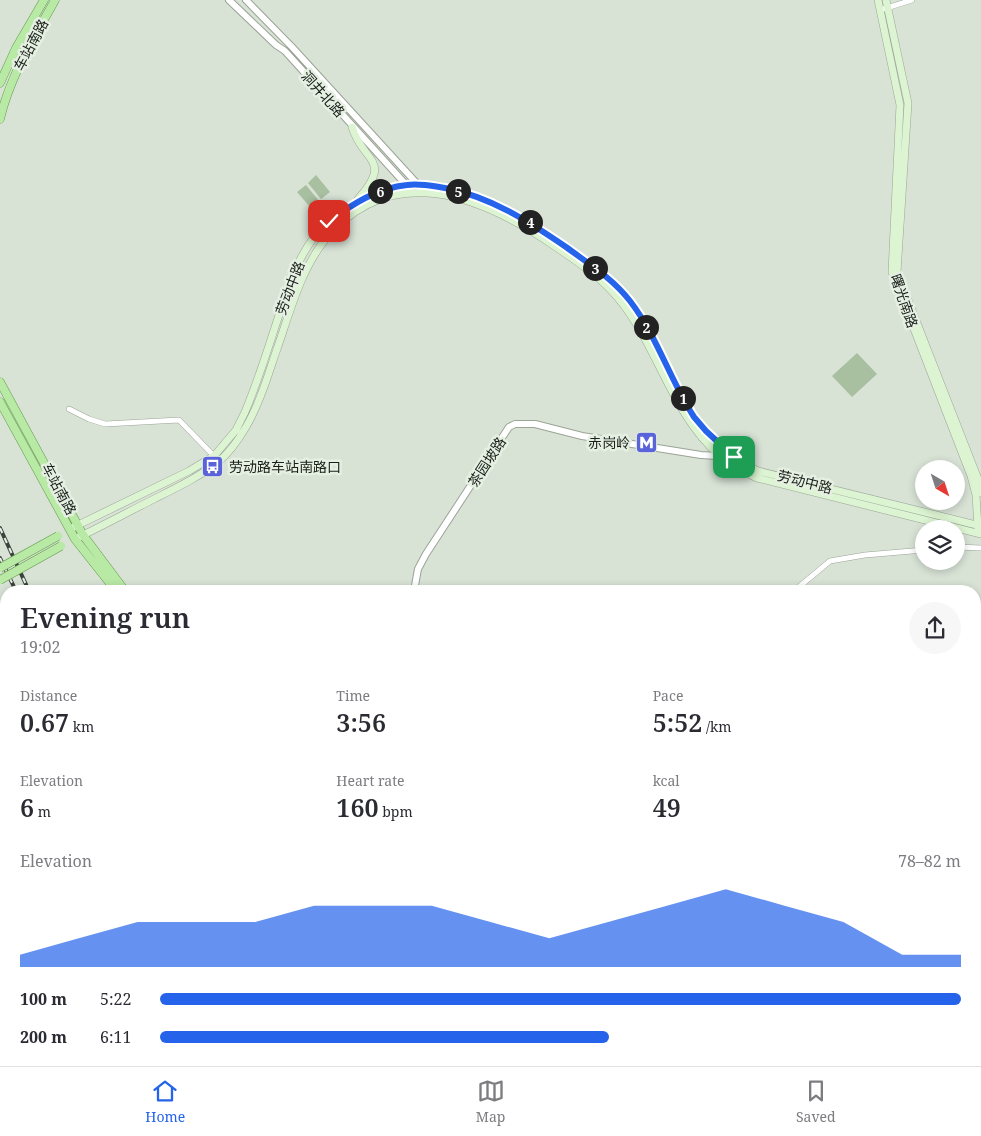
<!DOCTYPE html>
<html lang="en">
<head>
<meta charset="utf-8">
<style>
  body { margin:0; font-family:"Noto Serif","Noto Sans SC",serif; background:#f7f7f7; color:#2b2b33; height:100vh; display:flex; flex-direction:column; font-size:19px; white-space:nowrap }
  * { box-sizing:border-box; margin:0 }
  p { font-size:16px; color:#7c7c81 }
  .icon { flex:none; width:28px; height:28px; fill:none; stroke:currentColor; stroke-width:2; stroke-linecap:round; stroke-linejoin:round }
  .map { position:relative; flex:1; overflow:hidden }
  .drawer { position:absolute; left:0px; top:585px; width:981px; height:481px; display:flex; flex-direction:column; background:#fff; border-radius:20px 20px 0 0; box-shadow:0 2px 8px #0003 }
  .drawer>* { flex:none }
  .needle { width:32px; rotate:141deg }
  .buttons { position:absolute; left:915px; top:460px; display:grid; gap:10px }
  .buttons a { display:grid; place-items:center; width:50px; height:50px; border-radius:50%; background:#fff; box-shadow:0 2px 8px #0003; font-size:25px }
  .pin { position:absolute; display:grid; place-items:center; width:42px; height:42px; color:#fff; margin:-21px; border-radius:10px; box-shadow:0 2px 8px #0006 }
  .km { position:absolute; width:25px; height:25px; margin:-12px; border-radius:50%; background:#222; color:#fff; font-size:14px; line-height:25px; text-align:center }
  .round { display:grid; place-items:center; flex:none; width:52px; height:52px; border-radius:26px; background:#f7f7f7 }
  .head { display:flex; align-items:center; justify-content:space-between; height:85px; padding:0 20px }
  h1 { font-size:28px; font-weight:600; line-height:38px }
  .figures { display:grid; grid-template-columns:repeat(3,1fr); gap:8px; height:85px; padding:5px 20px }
  .figures div { display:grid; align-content:center }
  .figures b { font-size:25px; font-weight:600 }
  .figures small { font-size:14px; font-weight:400 }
  .figures p { font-size:14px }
  .chart { height:140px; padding:10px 20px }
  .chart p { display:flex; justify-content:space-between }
  .chart svg { width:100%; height:90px; margin-top:5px; fill:#2563eb; opacity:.7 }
  ul { padding:0 20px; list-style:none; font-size:16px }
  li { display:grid; grid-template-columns:80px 60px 1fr; align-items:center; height:38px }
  li i { height:12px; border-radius:6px; background:#2563eb }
  .dock { display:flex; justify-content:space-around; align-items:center; height:70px; border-top:1px solid #e1e1e2; background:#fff; font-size:14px; color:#7c7c81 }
  .dock a { display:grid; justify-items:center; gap:2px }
  .dock .current { color:#2563eb }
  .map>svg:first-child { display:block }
  .green { fill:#a8bfa0 }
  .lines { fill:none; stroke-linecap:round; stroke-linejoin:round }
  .minor-casing { stroke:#9ba497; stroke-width:6 }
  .tertiary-casing { stroke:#9ba497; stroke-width:8 }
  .secondary-casing { stroke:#9ba497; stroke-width:8 }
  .primary-casing { stroke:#62994d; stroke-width:9 }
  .trunk-casing { stroke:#62994d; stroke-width:10 }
  .minor { stroke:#fff; stroke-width:5 }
  .tertiary { stroke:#fff; stroke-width:6 }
  .secondary { stroke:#dcf4d2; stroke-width:7 }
  .primary { stroke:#b8e9a5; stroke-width:8 }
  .trunk { stroke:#a0e287; stroke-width:9 }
  .rail-casing { stroke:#3d423c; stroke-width:4 }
  .rail { stroke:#e5f0e2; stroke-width:2; stroke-dasharray:5.5; stroke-linecap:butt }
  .primary-bridge-casing { stroke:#62994d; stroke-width:9; stroke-linecap:butt }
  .primary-bridge { stroke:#b8e9a5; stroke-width:8 }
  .route-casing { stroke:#fff; stroke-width:10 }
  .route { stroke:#2563eb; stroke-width:6 }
  .labels { text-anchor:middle; stroke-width:5; stroke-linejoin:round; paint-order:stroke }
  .street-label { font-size:14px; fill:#1b1f1a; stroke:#e5f0e2 }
  .poi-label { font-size:14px; fill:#1b1f1a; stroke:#e5f0e2; text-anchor:end }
</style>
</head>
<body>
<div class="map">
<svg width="981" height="1066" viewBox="0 0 981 1066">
  <rect width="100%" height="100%" fill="#d8e2d5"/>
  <path class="green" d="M316 175 330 192 321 199 308 183Z
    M306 185 319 201 311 208 297 192Z
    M857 353 877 374 852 397 832 376Z"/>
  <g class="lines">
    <defs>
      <path id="minor" d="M880 10 912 0
        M69 409 89 419 105 424 179 420 215 457
        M956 547 981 548
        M794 591 830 561 865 555 924 550
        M975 999 981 994
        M975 1040 981 1047"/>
      <path id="tertiary" d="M229 0 276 45 285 51 409 188
        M246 0 292 47 421 188
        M414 591 418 569 426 554 509 427 515 424H535L582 436 701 455 734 457
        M0 911 6 920
        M0 956 6 964
        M0 972 6 968
        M77 1060 81 1066
        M109 1060 114 1066"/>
      <path id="secondary" d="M878 0 900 105 892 272 971 476 976 495 978 528
        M886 0 908 103 897 272 978 479 981 493
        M352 127C362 162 394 159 358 199
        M70 529 189 471 214 456 236 430 245 412C259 379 269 345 280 312 289 285 297 259 315 236 324 224 336 216 349 207 421 159 498 200 561 244 582 259 605 272 623 293 654 329 668 377 694 417 712 440 733 458 758 471L981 526
        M75 539C102 526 128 512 154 499 176 488 199 477 218 462 229 453 239 439 246 427 260 403 268 375 277 349 290 312 300 272 324 241 390 159 481 196 553 245 576 261 600 276 618 298 658 346 671 413 719 455 730 465 744 472 757 478L981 534"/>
      <path id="primary" d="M0 83 16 48 44 0
        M0 119C10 76 34 38 55 0
        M0 382 83 535 125 591
        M0 402 75 539 116 591
        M699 1060 705 1066"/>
      <path id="trunk" d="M0 929 6 937
        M0 942 6 951
        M87 1060 91 1066
        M98 1060 102 1066"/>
    </defs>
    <use href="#minor" class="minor-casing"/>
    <use href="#tertiary" class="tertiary-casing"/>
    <use href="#secondary" class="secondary-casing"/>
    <use href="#primary" class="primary-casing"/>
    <use href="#trunk" class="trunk-casing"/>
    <use href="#minor" class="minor"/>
    <use href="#tertiary" class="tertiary"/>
    <use href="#secondary" class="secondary"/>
    <use href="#primary" class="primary"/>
    <use href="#trunk" class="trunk"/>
    <defs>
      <path id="rail" d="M0 528 29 591
        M0 558 16 591
        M277 1060 280 1066
        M355 1060 359 1066
        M380 1060 384 1066"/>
    </defs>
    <use href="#rail" class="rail-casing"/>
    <use href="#rail" class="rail"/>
    <defs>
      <path id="primary-bridge" d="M0 568 58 536
        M0 580 61 546"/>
    </defs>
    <use href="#primary-bridge" class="primary-bridge-casing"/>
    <use href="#primary-bridge" class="primary-bridge"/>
  </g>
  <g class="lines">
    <defs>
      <path id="route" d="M329 221C353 204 377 188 407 185 420 183 432 186 445 188 491 197 528 221 566 247 589 264 612 278 630 301 657 336 670 380 694 417L706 431 734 457"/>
    </defs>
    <use href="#route" class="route-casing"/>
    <use href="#route" class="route"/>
  </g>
  <defs>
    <symbol id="metro-square" viewBox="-11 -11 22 22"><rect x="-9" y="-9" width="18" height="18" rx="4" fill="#5b63da" stroke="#e5f0e2"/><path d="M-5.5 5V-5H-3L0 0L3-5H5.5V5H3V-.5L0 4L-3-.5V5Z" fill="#fff"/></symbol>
    <symbol id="bus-square" viewBox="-11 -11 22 22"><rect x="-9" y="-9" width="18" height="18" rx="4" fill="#5b63da" stroke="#e5f0e2"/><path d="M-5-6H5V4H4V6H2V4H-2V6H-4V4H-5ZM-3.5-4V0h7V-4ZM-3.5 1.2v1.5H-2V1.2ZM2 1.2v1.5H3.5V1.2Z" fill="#fff"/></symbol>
  </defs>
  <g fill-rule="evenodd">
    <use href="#metro-square" x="634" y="430" width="25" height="25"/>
    <use href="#bus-square" x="200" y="454" width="25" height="25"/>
  </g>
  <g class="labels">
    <g class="street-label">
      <text transform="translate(31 45) rotate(-62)" y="5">车站南路</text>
      <text transform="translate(323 94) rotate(48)" y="5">洞井北路</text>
      <text transform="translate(290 288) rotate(-69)" y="5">劳动中路</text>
      <text transform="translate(904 301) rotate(71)" y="5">曙光南路</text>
      <text transform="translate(487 462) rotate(-57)" y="5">茶园坡路</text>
      <text transform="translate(805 482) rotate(14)" y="5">劳动中路</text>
      <text transform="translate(59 489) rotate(62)" y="5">车站南路</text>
    </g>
    <g class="poi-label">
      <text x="630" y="448">赤岗岭</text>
      <text x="229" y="472" text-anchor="start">劳动路车站南路口</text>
    </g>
  </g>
</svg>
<div class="buttons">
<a><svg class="needle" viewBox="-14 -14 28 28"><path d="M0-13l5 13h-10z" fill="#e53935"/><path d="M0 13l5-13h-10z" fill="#7c7c81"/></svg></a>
<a><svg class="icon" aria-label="layers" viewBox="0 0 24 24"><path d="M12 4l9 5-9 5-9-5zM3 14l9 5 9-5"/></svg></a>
</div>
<div class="pin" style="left:734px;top:457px;background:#1e9e55"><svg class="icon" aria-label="arrive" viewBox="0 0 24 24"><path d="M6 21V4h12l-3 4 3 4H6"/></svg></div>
<div class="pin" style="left:329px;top:221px;background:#d93025"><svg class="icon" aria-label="check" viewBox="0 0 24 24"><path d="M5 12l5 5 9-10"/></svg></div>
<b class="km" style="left:683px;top:398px">1</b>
<b class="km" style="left:646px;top:327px">2</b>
<b class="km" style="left:595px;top:268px">3</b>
<b class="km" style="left:530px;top:222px">4</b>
<b class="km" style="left:458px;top:191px">5</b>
<b class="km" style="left:380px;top:191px">6</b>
<section class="drawer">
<div class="head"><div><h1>Evening run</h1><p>19:02</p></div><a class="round"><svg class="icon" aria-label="share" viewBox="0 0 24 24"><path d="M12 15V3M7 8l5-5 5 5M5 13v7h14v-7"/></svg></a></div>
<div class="figures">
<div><p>Distance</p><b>0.67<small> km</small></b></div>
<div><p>Time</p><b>3:56</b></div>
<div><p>Pace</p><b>5:52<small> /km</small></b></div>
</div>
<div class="figures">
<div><p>Elevation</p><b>6<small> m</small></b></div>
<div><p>Heart rate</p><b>160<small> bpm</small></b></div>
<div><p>kcal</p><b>49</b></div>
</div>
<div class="chart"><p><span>Elevation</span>78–82 m</p>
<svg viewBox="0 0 160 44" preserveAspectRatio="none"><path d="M0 44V38L10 30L20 22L30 22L40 22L50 14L60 14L70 14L80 22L90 30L100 22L110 14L120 6L130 14L140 22L150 38L160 38V44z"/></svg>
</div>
<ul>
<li><b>100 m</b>5:22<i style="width:100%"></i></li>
<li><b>200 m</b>6:11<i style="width:56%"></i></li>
</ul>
</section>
</div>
<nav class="dock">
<a class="current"><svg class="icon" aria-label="home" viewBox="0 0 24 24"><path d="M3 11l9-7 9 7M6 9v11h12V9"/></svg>Home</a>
<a><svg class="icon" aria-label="map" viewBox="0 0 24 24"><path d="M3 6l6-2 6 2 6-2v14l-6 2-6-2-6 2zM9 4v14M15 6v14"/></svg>Map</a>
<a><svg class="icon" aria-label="saved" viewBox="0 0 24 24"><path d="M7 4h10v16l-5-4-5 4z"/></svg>Saved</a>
</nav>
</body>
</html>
